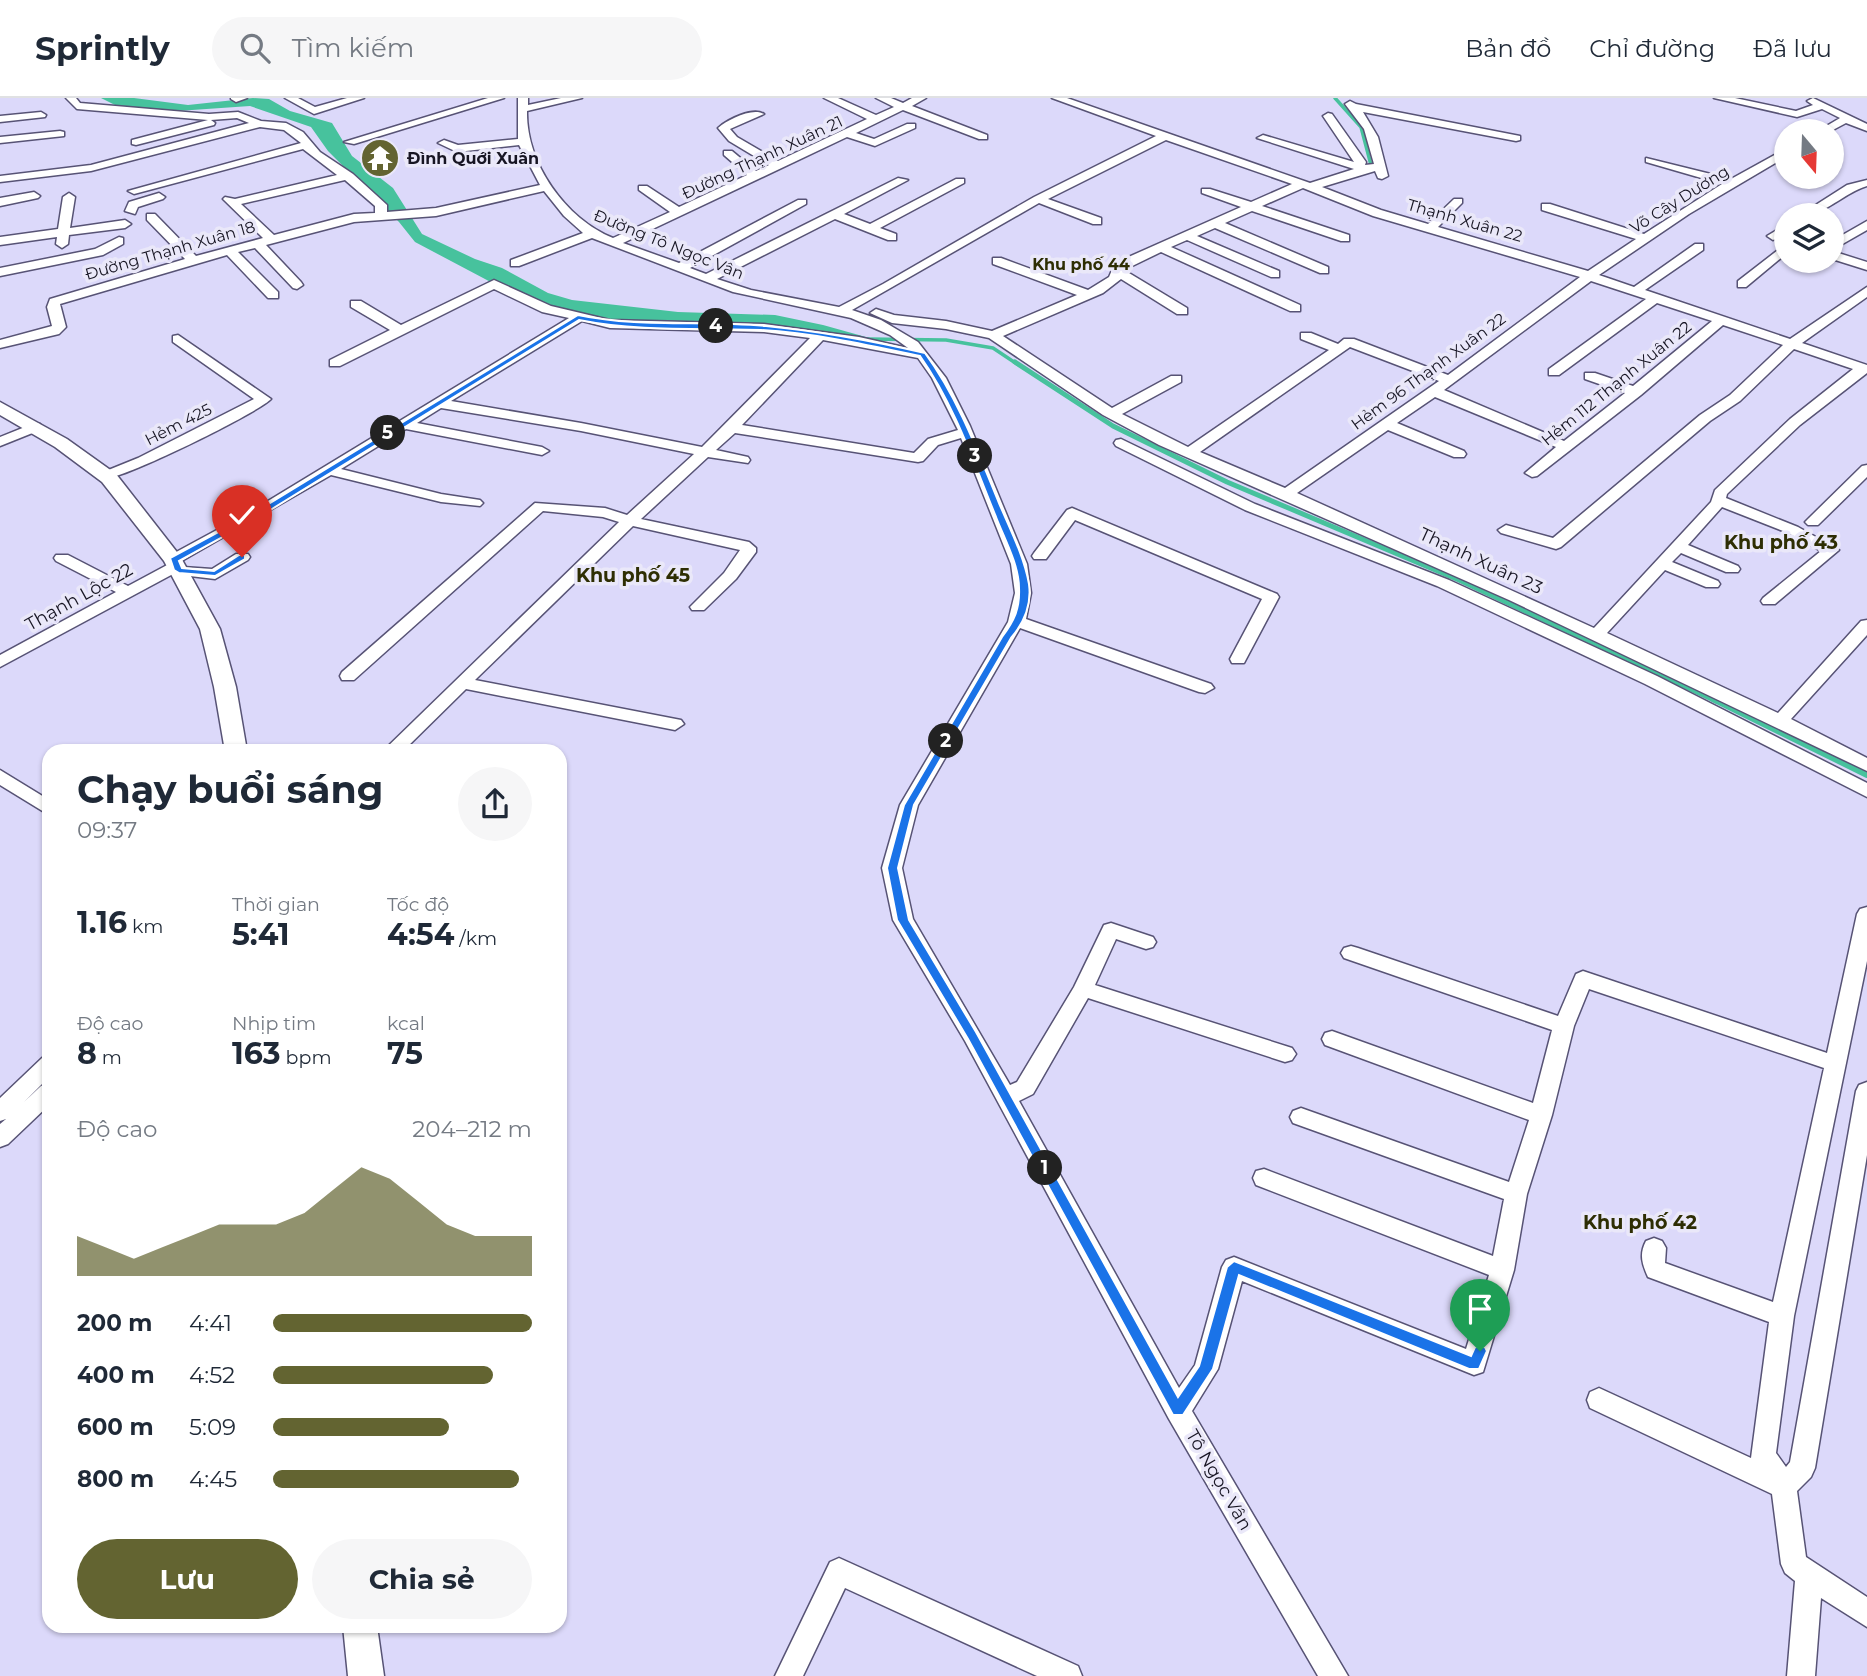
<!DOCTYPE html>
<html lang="vi">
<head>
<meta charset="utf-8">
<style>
  body { margin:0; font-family:Montserrat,sans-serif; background:#f6f6f7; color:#1f2937; height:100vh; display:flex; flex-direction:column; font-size:26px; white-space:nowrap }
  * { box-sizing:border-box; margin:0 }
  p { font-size:23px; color:#747a83 }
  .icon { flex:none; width:38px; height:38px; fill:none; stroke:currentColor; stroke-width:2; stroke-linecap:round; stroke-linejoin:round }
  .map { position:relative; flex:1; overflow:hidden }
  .details { position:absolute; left:42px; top:646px; width:525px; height:889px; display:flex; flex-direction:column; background:#fff; border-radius:21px; box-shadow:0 2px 5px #0004 }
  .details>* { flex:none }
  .needle { width:46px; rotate:161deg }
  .controls { position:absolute; left:1774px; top:21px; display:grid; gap:14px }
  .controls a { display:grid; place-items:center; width:70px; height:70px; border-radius:50%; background:#fff; box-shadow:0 2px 5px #0004; font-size:35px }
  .pin { position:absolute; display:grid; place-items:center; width:60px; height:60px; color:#fff; margin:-72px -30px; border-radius:50% 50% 50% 0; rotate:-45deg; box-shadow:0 0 7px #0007 }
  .pin .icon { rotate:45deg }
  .km { position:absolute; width:35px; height:35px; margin:-18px; border-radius:50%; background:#222; color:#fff; font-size:19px; line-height:35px; text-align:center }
  .round { display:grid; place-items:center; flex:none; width:74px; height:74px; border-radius:37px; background:#f6f6f7 }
  .summary { display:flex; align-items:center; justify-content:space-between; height:119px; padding:0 35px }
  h1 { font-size:38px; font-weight:700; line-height:52px }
  .stats { display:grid; grid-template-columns:repeat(3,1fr); gap:10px; height:119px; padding:7px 35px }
  .stats div { display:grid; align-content:center }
  .stats b { font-size:30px; font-weight:700 }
  .stats small { font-size:19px; font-weight:400 }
  .stats p { font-size:19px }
  .chart { height:196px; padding:14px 35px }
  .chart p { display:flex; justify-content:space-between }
  .chart svg { width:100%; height:126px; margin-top:7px; fill:#636431; opacity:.7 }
  .primary-button { display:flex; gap:14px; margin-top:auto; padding:14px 35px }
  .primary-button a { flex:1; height:80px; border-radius:42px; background:#636431; color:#fff; font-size:28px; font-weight:700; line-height:80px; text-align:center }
  .primary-button a+a { background:#f6f6f7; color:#1f2937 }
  ul { padding:0 35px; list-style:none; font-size:23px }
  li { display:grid; grid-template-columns:112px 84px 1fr; align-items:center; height:52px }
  li i { height:18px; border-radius:9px; background:#636431 }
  header { display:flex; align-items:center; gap:42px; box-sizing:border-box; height:98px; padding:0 35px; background:#fff; border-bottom:2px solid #e0e1e3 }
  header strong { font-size:33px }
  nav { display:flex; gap:38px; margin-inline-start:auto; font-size:24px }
  .search { width:490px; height:63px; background:#f6f6f7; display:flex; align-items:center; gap:18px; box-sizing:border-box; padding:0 24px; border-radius:38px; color:#747a83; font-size:26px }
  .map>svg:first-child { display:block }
  .water { fill:#47c29d }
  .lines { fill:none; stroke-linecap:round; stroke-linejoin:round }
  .stream-far2 { stroke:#47c29d; stroke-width:3.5 }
  .stream-far1 { stroke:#47c29d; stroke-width:5 }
  .stream { stroke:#47c29d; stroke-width:6 }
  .minor-casing { stroke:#575375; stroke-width:3 }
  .major-casing { stroke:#575375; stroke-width:3 }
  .minor { fill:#fff; fill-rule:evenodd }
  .major { fill:#fff; fill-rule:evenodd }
  .route { fill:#1a73e8; stroke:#fff; stroke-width:2 }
  .labels { text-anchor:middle; stroke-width:7; stroke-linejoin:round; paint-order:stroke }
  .far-street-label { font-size:16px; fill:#171523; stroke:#eae8f9 }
  .far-poi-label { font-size:16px; font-weight:bold; fill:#171523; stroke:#eae8f9; text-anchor:start }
  .far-neighbourhood-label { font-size:16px; font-weight:bold; fill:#2e2e03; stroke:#eae8f9 }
  .street-label { font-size:18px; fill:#171523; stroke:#eae8f9 }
  .neighbourhood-label { font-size:19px; font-weight:bold; fill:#2e2e03; stroke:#eae8f9 }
</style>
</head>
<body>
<header>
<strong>Sprintly</strong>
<div class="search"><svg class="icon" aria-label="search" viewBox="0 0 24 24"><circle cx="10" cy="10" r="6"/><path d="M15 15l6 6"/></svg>Tìm kiếm</div>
<nav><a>Bản đồ</a><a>Chỉ đường</a><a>Đã lưu</a></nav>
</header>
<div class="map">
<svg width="1867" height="1578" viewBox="0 0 1867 1578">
  <rect width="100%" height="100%" fill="#dcd9fa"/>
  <path class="water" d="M101 0H134L188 7 253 0 269 1 290 13 332 25 352 58 393 90 422 136 475 161 502 170 548 195 572 202 678 214 775 217 823 227 909 251 805 232 627 225 568 217 502 190 415 144 399 124 328 53 311 29 250 8 163 14 115 7Z"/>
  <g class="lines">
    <path class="stream-far2" d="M1335 0 1361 29 1371 67
      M867 241 946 242 993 250 1017 266"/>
    <path class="stream-far1" d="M1015 264 1113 328 1227 384 1459 482 1716 603"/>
    <path class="stream" d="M1713 601 1867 677"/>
    <defs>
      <path id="minor" d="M66 0H76L80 5 209 16 238 14 261 23 286 25 303 34 320 54 353 76 387 107V114L436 110 540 87 519 47 457 54 438 45 444 42 458 47 518 41V0H528V7L561 0H582L527 13C526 65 565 120 613 140L670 114 639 92V88H647L679 109 747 77 724 57V53H732L756 73 769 67 729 43 718 30C728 21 753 9 764 16L730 31 737 39 778 63 867 21 824 0H838L876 17 894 9 876 0H891L903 5 912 0H926L912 8 987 37V41H979L903 12 856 35 874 41 907 26H915V30L875 48 847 39 623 145 679 165 798 102H806V106L690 170 706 176 898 80 908 82 844 116 870 126 956 81H964V85L880 130 896 136V142H888L835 121 717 181 751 192 839 209 883 186 1034 99 1156 38 1052 0H1067L1310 85 1354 71 1257 40 1263 37 1354 64 1323 18 1328 15 1332 16 1366 64 1365 67 1374 66 1364 31 1345 6 1350 3 1356 6 1520 38V42L1516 43 1363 14 1378 39 1388 78 1382 81 1378 80 1375 73 1322 89 1381 112 1428 126 1454 101H1462V105L1438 129 1588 173 1636 141 1542 112V106H1550L1644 136 1722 86 1646 64V60L1731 81 1787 50V58L1689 116 1599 177 1634 189 1695 146H1703V152L1645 192 1790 241 1867 189V199L1802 245 1867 267V275L1800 327 1727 396 1726 400 1798 429 1839 452 1775 506H1763L1761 503 1763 500 1821 453 1788 435 1722 409 1688 447 1738 468 1740 471 1738 474H1726L1681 455 1672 464 1718 483 1720 486 1718 489H1706L1665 472 1607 535 1778 615 1861 523 1867 522V537L1791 621 1867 660V673L1509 502 1159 347 1103 317 989 240 946 231 892 225 870 215 876 211 894 217 946 223 992 233 1077 197 993 166V160H1001L1088 192 1109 179 1115 165 1241 109 1202 95V91H1210L1251 104 1292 86 1166 42 1048 101 1101 120V126H1093L1039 105 852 212 881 222 918 244 946 280 970 328 1027 466 1031 495 1026 521 1211 586 1214 590 1205 595 1199 594 1020 530 918 707 902 770 913 821 1010 987 1017 984 1074 889 1104 827 1111 825 1153 839 1156 844 1153 849 1146 851 1116 841 1095 887 1292 950 1296 956 1292 962 1285 964 1088 900 1033 996 1019 1003 1179 1290 1195 1267 1222 1169 1226 1162 1234 1159 1466 1251 1489 1177 1256 1087 1253 1080 1256 1073 1264 1071 1493 1158 1504 1101 1293 1025 1290 1019 1293 1013 1301 1010 1509 1084 1529 1022 1325 947 1322 941 1325 935 1332 933 1533 1005 1552 932 1344 860 1341 855 1344 850 1351 848 1358 850 1558 918 1576 876 1583 873 1827 955 1857 816 1860 811 1867 809V863L1794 1218 1776 1355 1786 1369 1790 1364 1856 993 1859 987 1867 984V1057L1815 1370 1811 1379 1797 1393 1806 1459 1867 1499V1529L1821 1500 1815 1578H1787L1795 1483 1785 1475 1781 1466 1772 1396 1590 1310 1587 1302 1590 1294 1599 1290 1751 1360 1769 1224 1648 1179C1642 1166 1639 1156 1646 1143L1654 1140 1662 1143 1666 1150 1665 1165 1773 1204 1824 970 1589 891 1574 928 1552 1017 1527 1096 1514 1172 1483 1274 1474 1277 1242 1183 1218 1271 1192 1313 1348 1578H1318L1169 1321 965 943 893 822 882 770 900 707 1008 524 1015 495 1011 466 961 340 938 347 923 363 918 364 735 335 716 352 748 359 750 362 748 365 708 359 641 421 749 444 756 450V454L736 481 704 512H692L690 509 724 475 740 452 633 428 475 582 681 622 684 626 675 632 466 591 403 653H383L619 424 603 419 543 413 354 582H342L340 578 342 574 535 405 605 410 627 417 694 356 581 333 441 310 417 325 542 349 549 353 542 357 406 331 341 371 441 396 480 402 483 405 480 408 441 404 331 377 180 464 183 469 212 471 236 456H248L250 459 248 462 215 481 173 476 0 569V557L116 494 56 463 54 460 56 457H68L128 488 169 466 165 462 167 459 250 414 569 220 542 214 494 191 340 268H330V262L390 232 351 209V203H361L401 227 494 182 551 208 610 222 764 226 859 239 908 250 890 237 851 220 733 194 592 140 519 168H511V162L583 135 564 118 544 93 436 118 354 124 266 147 301 184 303 187 297 191 293 190 255 150 238 154 278 194V200H268L227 157 60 206 66 229 59 236 0 250V242L52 228 47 209 50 201 185 161 147 122V116H155L196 158 263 140 223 101 225 99 235 101 337 77 303 51 134 96 128 93 301 45 284 32 260 29 91 73 0 84V78L91 67 249 25 237 20 211 22 215 25 214 27 136 47 132 46V42L208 22 77 11ZM345 82 375 108V115L354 116 274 137 241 106ZM1303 90 1373 118 1580 179 1448 277 1354 241H1344L1338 246 1311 235H1301V241L1329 252 1188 349 1122 316 1181 284V278H1171L1112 310 1003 238 1103 195 1121 181 1177 216H1187V210L1124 172 1161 154 1290 213H1300V207L1171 149 1187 142 1271 179H1279V173L1197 138 1215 130 1320 175H1328V169L1225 125 1252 113 1341 143H1349V137L1262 108ZM1591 183 1646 201 1549 271V277H1559L1657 205 1712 223 1633 288 1595 275H1585V281L1625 295 1564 343 1444 292ZM582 223 610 230 764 234 810 240 702 349 581 325 451 303ZM1723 227 1783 247 1730 297 1700 317 1553 440 1506 427 1498 432 1501 435 1556 451 1561 449 1710 323 1740 303 1794 251 1853 271 1790 321 1715 392 1711 404 1594 530 1297 395 1388 332 1454 359H1464L1466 356 1464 353 1397 325 1435 299 1556 349 1525 375 1532 379 1537 378 1641 297ZM823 242 918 260 932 280 958 332 928 341 914 355 742 327ZM1350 249 1439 283 1285 390 1200 354Z
        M247 0 236 4 231 1V0Z
        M285 0H298L315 9 347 0H364L314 16Z
        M488 0H504L354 46 344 44Z
        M1714 0H1735L1796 13 1813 7 1807 3 1813 0 1867 26V33L1846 25 1831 33H1818L1840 20 1822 11 1797 19Z
        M41 14 46 17 45 19 0 24V18Z
        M60 33 64 34V38L0 45V39Z
        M1867 82V88C1843 95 1825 118 1800 117L1847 87Z
        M34 94 40 98 38 100 0 108V100Z
        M69 95 75 99 70 130 125 122 131 126 125 130 69 137 68 146 62 150 56 146 57 139 0 147V139L58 131 63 99Z
        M159 95 165 99 163 101 138 109 135 116 125 113 129 104Z
        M1867 123V132L1832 152V143Z
        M1787 126V135L1773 142 1767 138Z
        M119 139 123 140V146L103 157 0 178V170L95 151Z
        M1787 145V155L1746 189H1738V183Z
        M1832 153 1867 164V172L1832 161Z
        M178 237 271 301C258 315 116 385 101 381L99 378 101 375 138 360 254 301 173 244V238Z
        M35 325 40 326V332L0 348V339Z
        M1121 341 1255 406 1449 482 1657 578 1867 685V699L1645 586 1437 488 1245 412 1116 348 1114 345 1116 342Z
        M1867 367V379L1818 427H1808L1805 424 1808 421 1862 368Z
        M1072 410 1277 496 1279 499 1244 565H1232L1230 561 1262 501 1075 422 1046 461H1034L1032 458 1034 455 1067 412Z
        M0 672 49 702V717L0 687Z
        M49 958V979L24 1004 41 988 49 985V1007L8 1046 0 1049V1026L6 1021 0 1023V1000L42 960Z
        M839 1460 1078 1568 1082 1578H1037L845 1490 803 1578H775L830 1464Z"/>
      <path id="major" d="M0 304 67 341 116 376 180 458 220 531 236 589 247 653H225L214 589 200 531 164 463 102 384 55 349 0 317Z
        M343 1528H377L384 1578H348Z"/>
    </defs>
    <use href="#minor" class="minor-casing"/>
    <use href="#major" class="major-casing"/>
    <use href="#minor" class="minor"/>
    <use href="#major" class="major"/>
  </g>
  <path class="route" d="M578 217C640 230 703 222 766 228 819 233 873 243 925 255 958 300 978 354 999 405 1010 431 1024 458 1029 486 1032 508 1024 525 1011 540L914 707 898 770 909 822 976 934 1178 1299 1199 1268 1227 1169 1234 1163 1471 1258 1475 1249H1485L1487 1253 1479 1271H1469L1239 1177 1213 1271 1183 1317H1173L968 941 897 822 887 770 904 707 1002 539C1014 523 1020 511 1019 490 1019 467 1004 440 996 419 974 365 954 306 920 258 868 247 814 235 761 232 700 230 638 234 579 222L259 419 179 463 182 470 214 473 239 457H245V461L215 478 179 475 174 472 170 460 252 416Z"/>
  <defs>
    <symbol id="temple-disc" viewBox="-11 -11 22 22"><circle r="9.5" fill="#636431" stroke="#eae8f9"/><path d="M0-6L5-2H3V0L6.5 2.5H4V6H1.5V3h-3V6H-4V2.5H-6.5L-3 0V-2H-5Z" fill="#fff"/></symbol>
  </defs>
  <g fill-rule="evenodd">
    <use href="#temple-disc" x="358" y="38" width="44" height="44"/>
  </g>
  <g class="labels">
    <g class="far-street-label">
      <text transform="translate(762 59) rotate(-25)" y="6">Đường Thạnh Xuân 21</text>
      <text transform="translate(1679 101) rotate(-32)" y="6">Võ Cây Dương</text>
      <text transform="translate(1465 122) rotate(16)" y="6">Thạnh Xuân 22</text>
      <text transform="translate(669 146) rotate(22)" y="6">Đường Tô Ngọc Vân</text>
      <text transform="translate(170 152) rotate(-16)" y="6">Đường Thạnh Xuân 18</text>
      <text transform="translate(1428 273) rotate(-36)" y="6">Hẻm 96 Thạnh Xuân 22</text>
      <text transform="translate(1616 285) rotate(-39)" y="6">Hẻm 112 Thạnh Xuân 22</text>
      <text transform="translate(178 326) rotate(-27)" y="6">Hẻm 425</text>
    </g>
    <g class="far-poi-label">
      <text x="407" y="66">Đình Quới Xuân</text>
    </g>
    <g class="far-neighbourhood-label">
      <text x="1081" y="172">Khu phố 44</text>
    </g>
    <g class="street-label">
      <text transform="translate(1481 463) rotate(25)" y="6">Thạnh Xuân 23</text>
      <text transform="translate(79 499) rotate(-29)" y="6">Thạnh Lộc 22</text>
      <text transform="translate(1219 1382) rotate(60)" y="6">Tô Ngọc Vân</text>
    </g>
    <g class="neighbourhood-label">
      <text x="1781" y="451">Khu phố 43</text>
      <text x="633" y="484">Khu phố 45</text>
      <text x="1640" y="1131">Khu phố 42</text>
    </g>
  </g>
</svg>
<div class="controls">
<a><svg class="needle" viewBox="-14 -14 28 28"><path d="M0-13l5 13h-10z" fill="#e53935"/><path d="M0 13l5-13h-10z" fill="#747a83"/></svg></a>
<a><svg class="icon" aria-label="layers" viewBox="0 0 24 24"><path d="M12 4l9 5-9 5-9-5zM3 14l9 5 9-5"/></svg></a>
</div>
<div class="pin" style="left:1480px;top:1253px;background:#1e9e55"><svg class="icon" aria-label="arrive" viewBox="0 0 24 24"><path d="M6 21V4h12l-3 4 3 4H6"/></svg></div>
<div class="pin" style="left:242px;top:459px;background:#d93025"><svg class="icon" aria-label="check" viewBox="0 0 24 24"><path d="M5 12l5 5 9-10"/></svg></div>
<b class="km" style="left:1045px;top:1070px">1</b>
<b class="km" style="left:946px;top:643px">2</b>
<b class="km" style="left:975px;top:358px">3</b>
<b class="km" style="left:716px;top:228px">4</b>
<b class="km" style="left:388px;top:335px">5</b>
<section class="details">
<div class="summary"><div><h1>Chạy buổi sáng</h1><p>09:37</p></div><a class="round"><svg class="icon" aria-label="share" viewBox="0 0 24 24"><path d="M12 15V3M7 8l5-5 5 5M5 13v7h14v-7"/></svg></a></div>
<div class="stats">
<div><b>1.16<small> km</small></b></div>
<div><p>Thời gian</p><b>5:41</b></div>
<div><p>Tốc độ</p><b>4:54<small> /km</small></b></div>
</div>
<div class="stats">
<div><p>Độ cao</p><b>8<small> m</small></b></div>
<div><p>Nhịp tim</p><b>163<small> bpm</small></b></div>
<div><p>kcal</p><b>75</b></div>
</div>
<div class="chart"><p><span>Độ cao</span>204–212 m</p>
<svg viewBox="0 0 160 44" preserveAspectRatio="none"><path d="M0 44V30L10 34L20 38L30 34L40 30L50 26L60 26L70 26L80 22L90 14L100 6L110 10L120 18L130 26L140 30L150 30L160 30V44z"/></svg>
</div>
<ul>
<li><b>200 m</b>4:41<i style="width:100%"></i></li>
<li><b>400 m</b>4:52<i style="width:85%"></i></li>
<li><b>600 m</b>5:09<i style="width:68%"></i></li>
<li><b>800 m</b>4:45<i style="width:95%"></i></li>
</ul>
<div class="primary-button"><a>Lưu</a><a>Chia sẻ</a></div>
</section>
</div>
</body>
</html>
